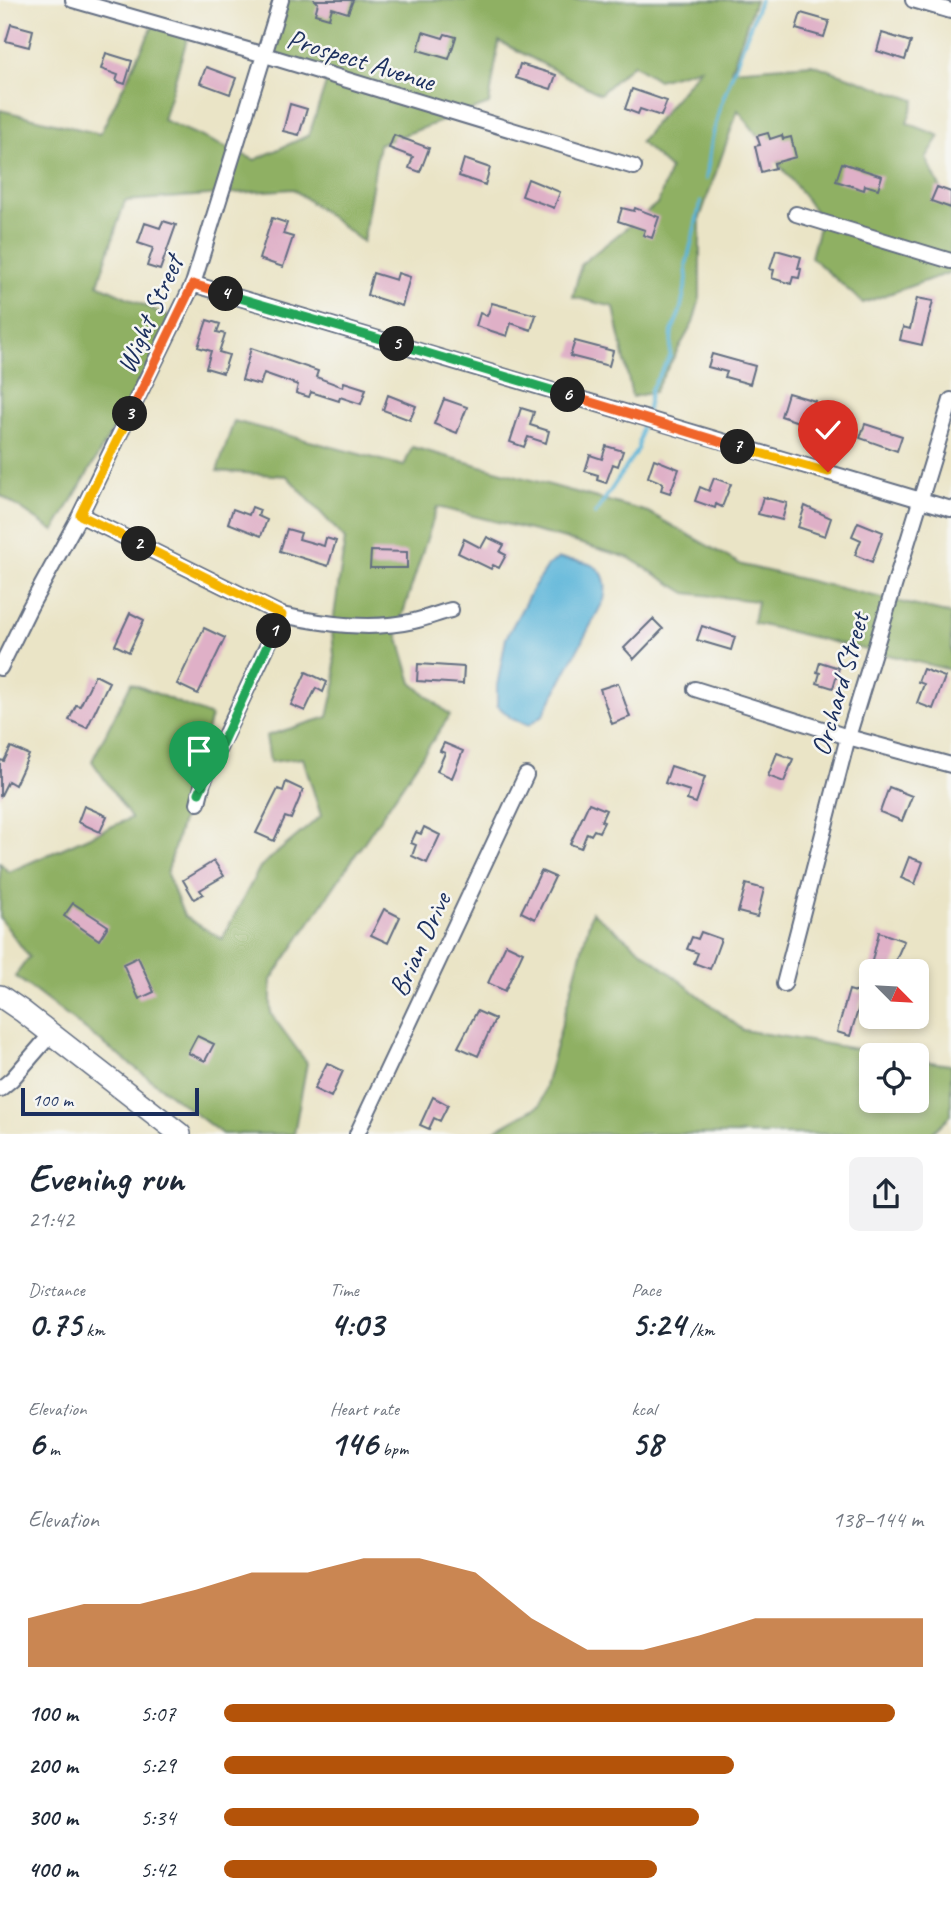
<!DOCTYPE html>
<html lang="en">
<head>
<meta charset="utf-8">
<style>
  body { margin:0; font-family:Caveat,sans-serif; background:#f2f2f3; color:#1f2937; height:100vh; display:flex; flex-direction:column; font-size:26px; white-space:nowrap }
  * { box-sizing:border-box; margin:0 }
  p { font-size:23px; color:#747a83 }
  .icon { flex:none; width:38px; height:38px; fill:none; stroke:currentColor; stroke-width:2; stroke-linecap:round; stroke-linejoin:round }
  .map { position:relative; height:1134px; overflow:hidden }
  .drawer { display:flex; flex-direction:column; background:#fff; flex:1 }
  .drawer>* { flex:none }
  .needle { width:46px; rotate:114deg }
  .tools { position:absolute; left:859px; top:959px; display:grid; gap:14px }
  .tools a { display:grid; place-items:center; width:70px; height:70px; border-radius:10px; background:#fff; box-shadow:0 4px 10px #0003; font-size:35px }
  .scale { position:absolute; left:21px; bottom:18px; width:178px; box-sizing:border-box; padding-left:7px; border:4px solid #1b2f5e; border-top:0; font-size:19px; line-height:24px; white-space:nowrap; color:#1b2f5e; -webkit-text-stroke:5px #f6f6f2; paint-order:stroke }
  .pin { position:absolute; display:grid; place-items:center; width:60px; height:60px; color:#fff; margin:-72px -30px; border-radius:50% 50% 50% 0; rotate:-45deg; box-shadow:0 0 7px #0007 }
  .pin .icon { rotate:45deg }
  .km { position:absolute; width:35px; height:35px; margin:-18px; border-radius:50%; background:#222; color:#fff; font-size:19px; line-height:35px; text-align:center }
  .round { display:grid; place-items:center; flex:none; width:74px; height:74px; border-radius:10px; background:#f2f2f3 }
  .head { display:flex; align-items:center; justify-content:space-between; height:119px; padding:0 28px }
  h1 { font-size:38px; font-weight:700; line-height:52px }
  .stats { display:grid; grid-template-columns:repeat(3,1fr); gap:10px; height:119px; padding:7px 28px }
  .stats div { display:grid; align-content:center }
  .stats b { font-size:35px; font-weight:700 }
  .stats small { font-size:19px; font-weight:400 }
  .stats p { font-size:19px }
  .chart { height:196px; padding:14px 28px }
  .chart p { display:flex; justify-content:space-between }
  .chart svg { width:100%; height:126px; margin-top:7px; fill:#b45309; opacity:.7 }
  ul { padding:0 28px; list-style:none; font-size:23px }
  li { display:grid; grid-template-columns:112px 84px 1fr; align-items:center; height:52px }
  li i { height:18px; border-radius:9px; background:#b45309 }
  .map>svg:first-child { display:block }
  .forest { fill:#8fb064; stroke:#557061; stroke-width:2 }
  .water { fill:#5cb5d9; stroke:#3c729c; stroke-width:2 }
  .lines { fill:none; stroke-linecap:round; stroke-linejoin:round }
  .stream { stroke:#5cb5d9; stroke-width:3.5 }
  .building { fill:#dfb0c7 }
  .street-casing { stroke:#636e82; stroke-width:18 }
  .secondary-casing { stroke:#636e82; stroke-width:24 }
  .street { stroke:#fff; stroke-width:14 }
  .secondary { stroke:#fff; stroke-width:21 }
  .split-1-casing { stroke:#fff; stroke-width:14 }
  .split-2-casing { stroke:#fff; stroke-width:14 }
  .split-3-casing { stroke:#fff; stroke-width:14 }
  .split-4-casing { stroke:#fff; stroke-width:14 }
  .split-5-casing { stroke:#fff; stroke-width:14 }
  .split-6-casing { stroke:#fff; stroke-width:14 }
  .split-7-casing { stroke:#fff; stroke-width:14 }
  .split-8-casing { stroke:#fff; stroke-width:14 }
  .split-1 { stroke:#22a559; stroke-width:9 }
  .split-2 { stroke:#f5b400; stroke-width:9 }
  .split-3 { stroke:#f5b400; stroke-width:9 }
  .split-4 { stroke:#f0652b; stroke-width:9 }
  .split-5 { stroke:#22a559; stroke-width:9 }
  .split-6 { stroke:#22a559; stroke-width:9 }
  .split-7 { stroke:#f0652b; stroke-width:9 }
  .split-8 { stroke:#f5b400; stroke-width:9 }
  .labels { text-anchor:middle; stroke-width:5; stroke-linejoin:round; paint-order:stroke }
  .street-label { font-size:28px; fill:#1b2f5e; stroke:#f6f6f2 }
</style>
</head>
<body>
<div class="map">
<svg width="951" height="1134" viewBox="0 0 951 1134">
  <rect width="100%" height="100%" fill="#f6f6f2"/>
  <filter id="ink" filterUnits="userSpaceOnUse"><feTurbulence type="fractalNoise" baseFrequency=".0143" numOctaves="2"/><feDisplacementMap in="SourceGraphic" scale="14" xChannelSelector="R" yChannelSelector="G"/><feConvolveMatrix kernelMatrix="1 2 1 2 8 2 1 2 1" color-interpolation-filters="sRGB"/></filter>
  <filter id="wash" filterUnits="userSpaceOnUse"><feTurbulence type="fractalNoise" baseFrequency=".00686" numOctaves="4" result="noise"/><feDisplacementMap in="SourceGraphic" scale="28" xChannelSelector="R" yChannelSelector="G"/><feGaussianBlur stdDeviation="1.57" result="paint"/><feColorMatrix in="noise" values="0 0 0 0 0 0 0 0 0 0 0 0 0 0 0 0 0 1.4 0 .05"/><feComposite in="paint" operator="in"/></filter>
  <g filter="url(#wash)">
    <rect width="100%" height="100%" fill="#eae4c6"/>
    <path class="forest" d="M279 0H755L731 70 812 64 915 100 907 123 940 136 926 158 951 210V272L863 303 811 257 821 219 738 110 700 218V298L693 323 654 392 632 397 614 307 573 297 581 264 658 203 670 169 640 142 700 68 658 80 633 64 600 94 499 41 489 104 379 144 363 242 293 189 125 201 98 284 174 319 167 337 54 531 0 495V110L100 134 154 24 188 36 163 120 255 160 309 135 328 77 260 58Z
      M234 421 404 466 412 447 648 512 742 565 951 614V670L753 623 757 601 686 593 629 558 558 537 437 507 397 632 412 683 450 715 271 980V1014L307 1063 294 1134H222L15 976 29 957 0 918V863L9 872 131 818 92 761 131 683 211 716 167 874 184 916 222 939 260 867 321 816 303 758 270 762 266 736 328 717 336 682 332 630 345 539 287 476 217 471Z
      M592 912 743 1030 892 1055H872V1101H917V1060L951 1065V1115L931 1134H488L540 1105Z"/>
    <path class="water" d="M558 559C587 561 612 564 604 600L543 715 529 725 512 719 497 705V686L506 638 533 588 548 565Z"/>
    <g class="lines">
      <path class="stream" d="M706 179 712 139 720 107 760 0
        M647 412 651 389 670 357 672 331 680 312 687 279 686 266 701 201
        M595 514 638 449 642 424"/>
    </g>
    <g id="blocks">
      <path class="building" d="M315 0H353L348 13 332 8 329 18 315 14 318 3Z
        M801 13 829 21 824 37 796 29Z
        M11 24 33 30 29 47 6 41Z
        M423 32 443 38 445 34 456 37 449 59 418 50Z
        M882 33 911 42 905 60 877 51Z
        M106 53 132 61 125 84 116 81 118 75 101 69Z
        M520 64 556 75 551 89 516 78Z
        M206 67 236 78 230 94 200 83Z
        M632 89 667 101 661 116 640 109 638 114 625 109Z
        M290 104 307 109 299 135 283 131Z
        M768 133 770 139 782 135 783 139 791 137 796 157 774 163 775 168 761 172 755 146 760 145 757 136Z
        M394 135 429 148 420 172 409 168 413 157 389 148Z
        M464 159 490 168 485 185 459 176Z
        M842 163 882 176 878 189 865 185 864 190 836 181Z
        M528 179 560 192 554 208 522 196Z
        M937 187 951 192V208L931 201Z
        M622 208 634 211 635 208 659 217 652 238 643 235 645 230 618 221Z
        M272 218 287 223 283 234 293 237 283 267 259 259Z
        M163 221 176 225 160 270 147 266 153 248 138 243 145 223 160 228Z
        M776 250 801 257 798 268 801 269 799 278 793 277 791 284 772 278 774 270 770 269Z
        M373 273 396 280 398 273 410 277 402 306 367 295Z
        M917 298 933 301 922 345 900 340 903 327 910 329Z
        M492 303 536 315 531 330 511 323 507 336 476 326 480 313 487 316Z
        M207 320 220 324 217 332 225 334 219 352 229 355 223 373 206 368 211 351 198 347Z
        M575 341 613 351 609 366 570 356Z
        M251 348 318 371 316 377 343 387 344 382 366 389 361 404 340 397 339 401 311 392 309 397 296 393 298 385 264 373 260 385 242 380Z
        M712 354 755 366 750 384 725 377 727 372 708 367Z
        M788 393 815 401 807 425 781 416Z
        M388 395 416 406 410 420 383 410Z
        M444 399 467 407 457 433 434 424Z
        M521 408 534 412 530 425 549 431 546 443 528 437 524 447 510 442Z
        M865 424 902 436 897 451 860 438Z
        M606 446 623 451 618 466 613 464 606 483 597 480 598 475 585 471 590 455 602 459Z
        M654 459 679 469 670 493 661 490 663 483 648 477Z
        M714 478 731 484 722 507 716 504 715 508 695 501 700 487 709 491Z
        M763 497 787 503 782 520 758 514Z
        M805 506 831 518 825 536 798 527Z
        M252 507 260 510 258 516 267 520 261 536 228 523 233 509 249 515Z
        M858 522 883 532 872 562 855 555 861 540 852 536Z
        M287 529 301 533 299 539 324 546 326 538 336 541 328 566 280 551Z
        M487 537 504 545 500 552 506 555 499 568 493 565 491 569 458 553 464 539 481 548Z
        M371 551 407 552V568H370Z
        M130 613 144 620 129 652 115 645Z
        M653 619 663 629 634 659 624 648Z
        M702 626 735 637 731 650 697 640Z
        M204 628 225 638 198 694 177 684Z
        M820 662 839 668 833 688 817 683 820 673 817 672Z
        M418 664 464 667 463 684 417 681Z
        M923 669 945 677 933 709 917 703 924 684 918 682Z
        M306 672 327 682 323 692 316 688 305 711 291 705Z
        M95 675 109 682 87 728 69 720 76 705 80 706Z
        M618 683 630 717 612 724 600 689Z
        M444 743 463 751 452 778 437 771 445 753 440 751Z
        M11 747 29 755 15 785 8 781 0 797V760L4 761Z
        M777 753 793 759 784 782 768 776Z
        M671 766 705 777 696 803 687 800 690 791 665 783Z
        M286 782 303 790 291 819 285 817 274 841 256 833 278 789 283 791Z
        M889 787 912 796 902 821 880 812Z
        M589 803 606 810 601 821 604 822 599 832 594 830 591 835 587 833 581 848 570 844Z
        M84 806 107 816 100 832 78 822Z
        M424 827 440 835 427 863 412 856 416 845 411 843 416 832 421 834Z
        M909 857 923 862 915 884 901 878Z
        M214 861 224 876 200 890 203 894 194 899 183 880Z
        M541 871 555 877 535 919 521 912Z
        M746 884 764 889 757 917 738 912Z
        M73 903 108 926 99 940 64 916Z
        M384 909 400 917 388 943 371 935Z
        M701 932 721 939 710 969 694 963 698 953 687 949 692 937 698 939Z
        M879 932 904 941 891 971 870 969Z
        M506 944 523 952 505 991 488 983Z
        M138 957 154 992 139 999 123 964Z
        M849 990 863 994 850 1036 837 1032Z
        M477 1011 495 1019 478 1056 458 1047Z
        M197 1036 214 1044 205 1061 188 1053Z
        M327 1063 343 1071 331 1097 314 1089Z
        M433 1097 448 1105 440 1121 434 1118 429 1129 420 1125Z"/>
    </g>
  </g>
  <g filter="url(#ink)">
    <use href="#blocks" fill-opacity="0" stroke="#636e82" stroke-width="2"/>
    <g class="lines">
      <defs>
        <path id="street" d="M73 0 265 55 634 167
          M913 0 951 11
          M796 214 951 261
          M193 284 951 509
          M80 515 282 615C324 624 371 631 414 621 427 618 439 613 451 610
          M0 668 30 607 80 515 193 284 281 0
          M695 689 848 737 951 765
          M198 803 203 782 282 615
          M784 984 848 737 951 400
          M0 1089 12 1079 51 1034
          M357 1134 526 775"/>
        <path id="secondary" d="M0 996 22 1011 180 1134"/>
      </defs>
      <use href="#street" class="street-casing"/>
      <use href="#secondary" class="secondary-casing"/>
      <use href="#street" class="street"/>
      <use href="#secondary" class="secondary"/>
    </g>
  </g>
  <g class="lines" filter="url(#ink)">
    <defs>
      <path id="split-1" d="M199 793 274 631"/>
      <path id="split-2" d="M139 544 282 615 274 631"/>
      <path id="split-3" d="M130 414 80 515 139 544"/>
      <path id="split-4" d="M130 414 193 284 226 294"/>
      <path id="split-5" d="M226 294 397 344"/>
      <path id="split-6" d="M397 344 568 395"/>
      <path id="split-7" d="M568 395 738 447"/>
      <path id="split-8" d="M738 447 828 472"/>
    </defs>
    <use href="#split-1" class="split-1-casing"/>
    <use href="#split-2" class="split-2-casing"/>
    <use href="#split-3" class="split-3-casing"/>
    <use href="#split-4" class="split-4-casing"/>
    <use href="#split-5" class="split-5-casing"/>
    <use href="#split-6" class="split-6-casing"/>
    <use href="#split-7" class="split-7-casing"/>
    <use href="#split-8" class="split-8-casing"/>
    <use href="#split-1" class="split-1"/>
    <use href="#split-2" class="split-2"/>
    <use href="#split-3" class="split-3"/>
    <use href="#split-4" class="split-4"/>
    <use href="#split-5" class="split-5"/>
    <use href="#split-6" class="split-6"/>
    <use href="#split-7" class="split-7"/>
    <use href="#split-8" class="split-8"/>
  </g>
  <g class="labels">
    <g class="street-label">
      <text transform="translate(361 59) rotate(17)" y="10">Prospect Avenue</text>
      <text transform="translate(149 314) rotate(-66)" y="10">Wight Street</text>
      <text transform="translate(839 684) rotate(-74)" y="10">Orchard Street</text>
      <text transform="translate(419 944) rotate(-65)" y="10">Brian Drive</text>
    </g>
  </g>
</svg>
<div class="tools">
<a><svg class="needle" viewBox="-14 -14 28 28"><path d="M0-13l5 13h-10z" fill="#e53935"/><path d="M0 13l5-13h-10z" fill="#747a83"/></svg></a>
<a><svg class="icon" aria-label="locate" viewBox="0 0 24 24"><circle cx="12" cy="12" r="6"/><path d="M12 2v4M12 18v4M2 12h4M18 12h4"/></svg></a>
</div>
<div class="scale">100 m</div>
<div class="pin" style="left:199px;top:793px;background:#1e9e55"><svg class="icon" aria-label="arrive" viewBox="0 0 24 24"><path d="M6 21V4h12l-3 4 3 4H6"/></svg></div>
<div class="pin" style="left:828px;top:472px;background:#d93025"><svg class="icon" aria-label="check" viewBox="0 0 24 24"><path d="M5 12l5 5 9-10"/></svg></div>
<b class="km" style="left:274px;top:631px">1</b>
<b class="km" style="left:139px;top:544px">2</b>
<b class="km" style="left:130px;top:414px">3</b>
<b class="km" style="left:226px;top:294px">4</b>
<b class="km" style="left:397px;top:344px">5</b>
<b class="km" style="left:568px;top:395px">6</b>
<b class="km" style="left:738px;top:447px">7</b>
</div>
<section class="drawer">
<div class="head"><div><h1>Evening run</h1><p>21:42</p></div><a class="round"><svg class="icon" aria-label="share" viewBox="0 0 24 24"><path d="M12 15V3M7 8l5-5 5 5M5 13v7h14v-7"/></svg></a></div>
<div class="stats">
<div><p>Distance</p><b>0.75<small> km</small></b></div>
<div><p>Time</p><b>4:03</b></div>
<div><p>Pace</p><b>5:24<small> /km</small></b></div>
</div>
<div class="stats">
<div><p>Elevation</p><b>6<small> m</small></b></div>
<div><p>Heart rate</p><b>146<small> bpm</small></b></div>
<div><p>kcal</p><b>58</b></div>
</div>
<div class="chart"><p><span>Elevation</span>138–144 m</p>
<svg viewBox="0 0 160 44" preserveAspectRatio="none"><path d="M0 44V27L10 22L20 22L30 17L40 11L50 11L60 6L70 6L80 11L90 27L100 38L110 38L120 33L130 27L140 27L150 27L160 27V44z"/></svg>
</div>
<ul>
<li><b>100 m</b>5:07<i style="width:96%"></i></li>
<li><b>200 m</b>5:29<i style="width:73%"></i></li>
<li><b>300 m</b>5:34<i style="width:68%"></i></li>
<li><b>400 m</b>5:42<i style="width:62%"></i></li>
</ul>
</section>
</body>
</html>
